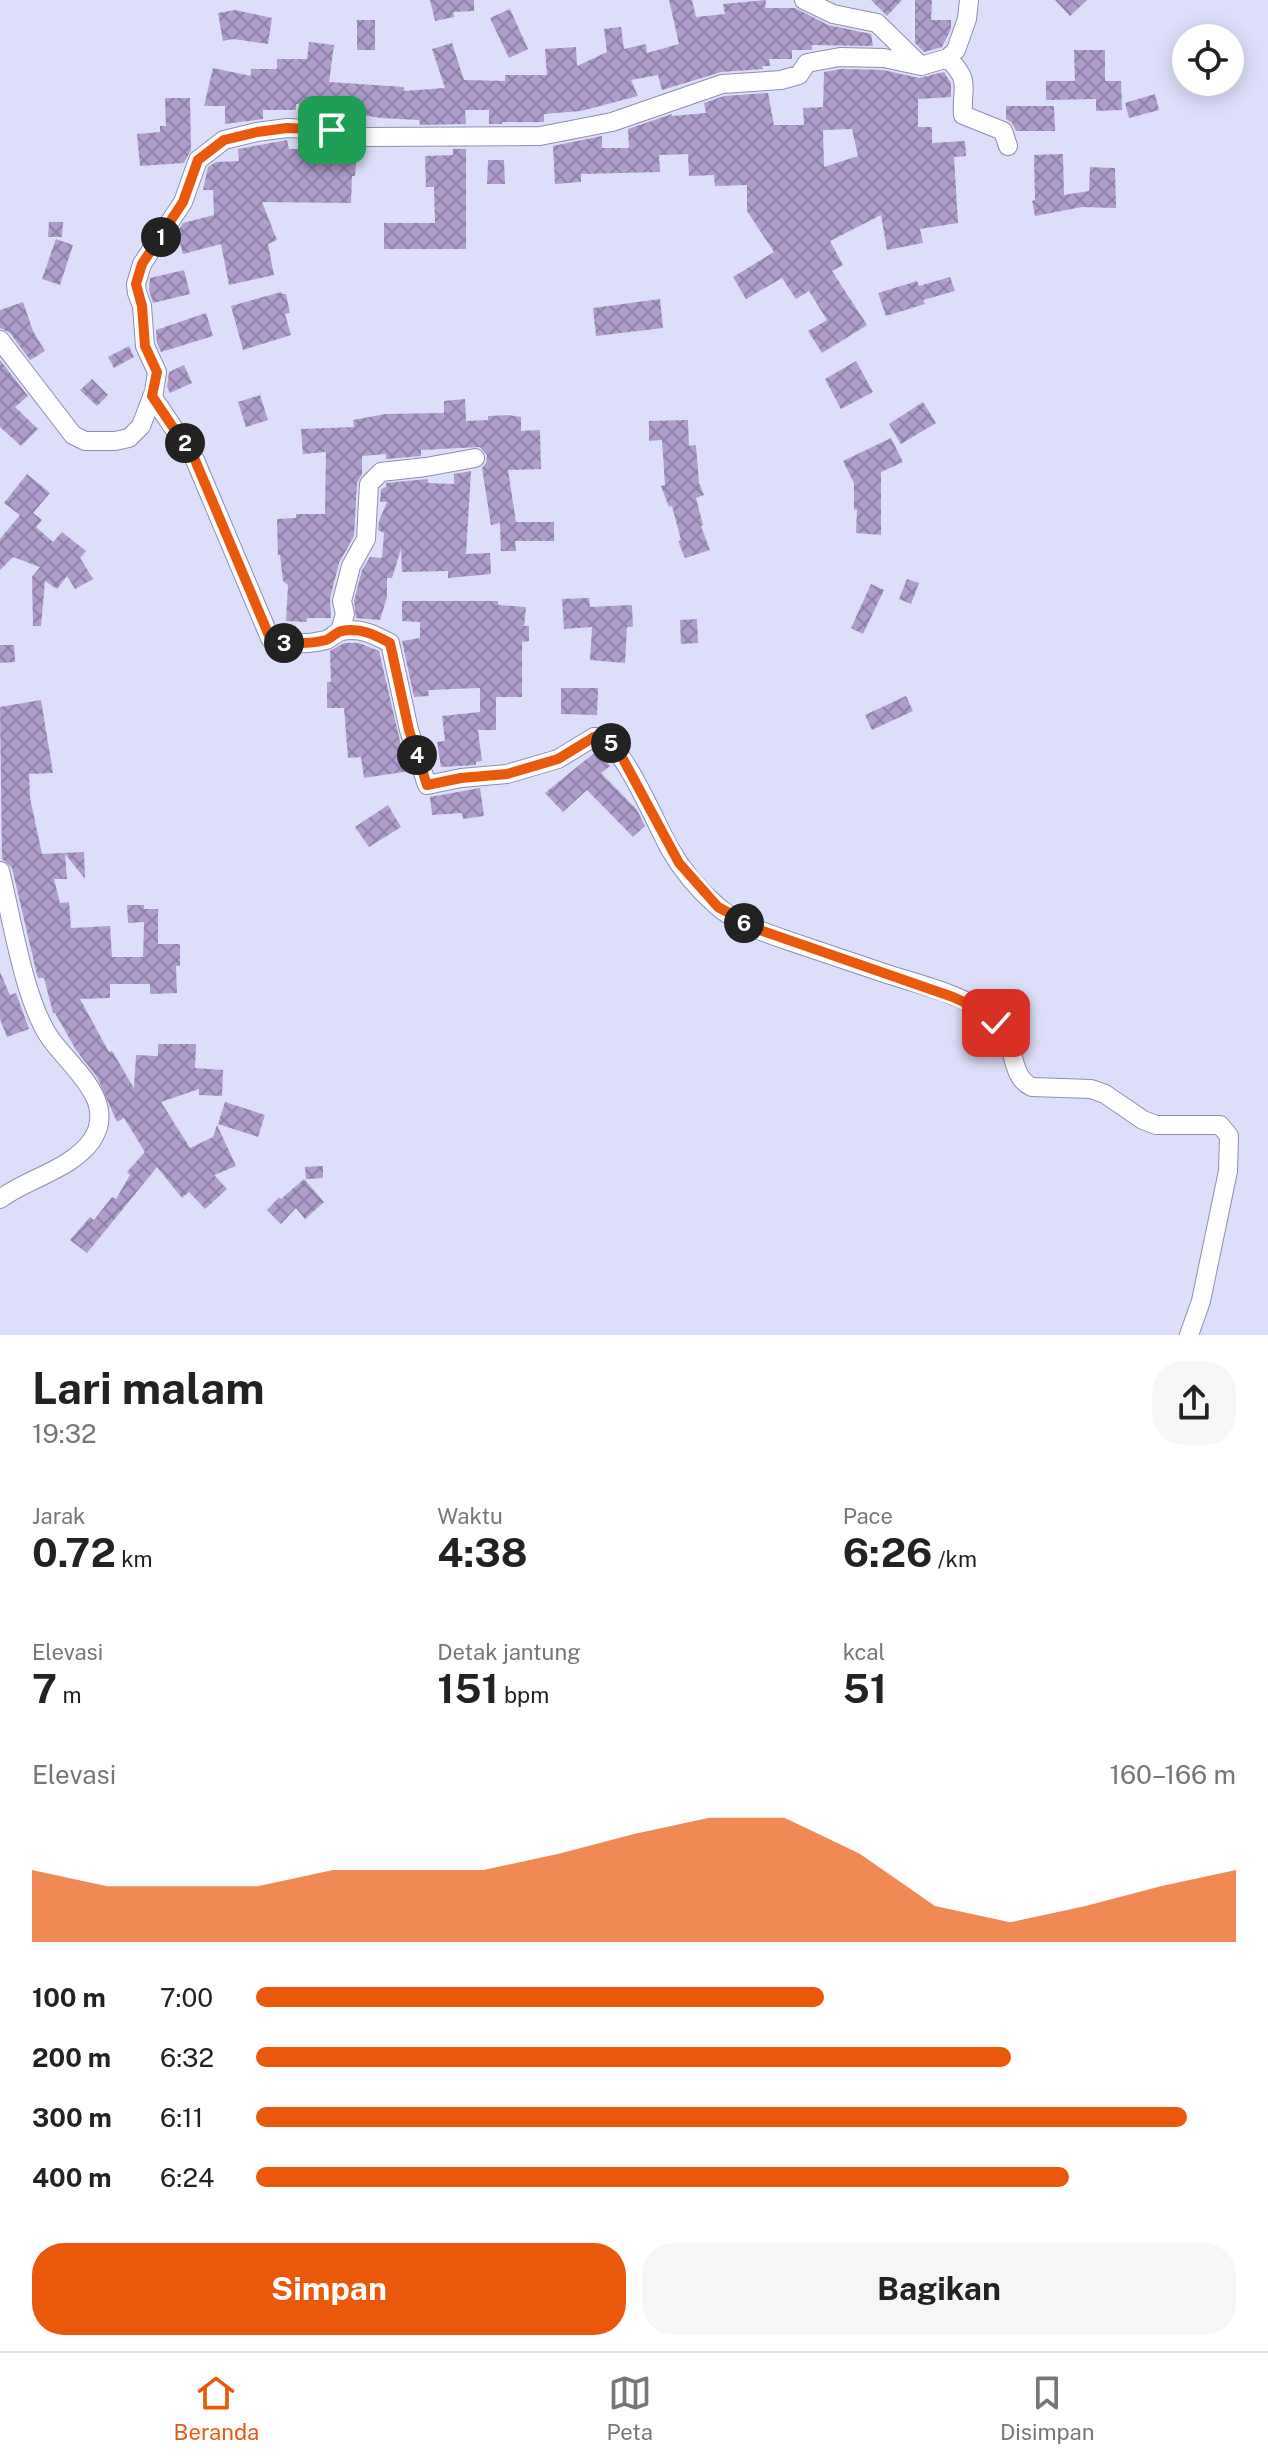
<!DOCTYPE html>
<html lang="id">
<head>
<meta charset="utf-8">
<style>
  body { margin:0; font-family:"Public Sans",sans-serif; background:#f6f6f6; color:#222; height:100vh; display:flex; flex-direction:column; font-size:30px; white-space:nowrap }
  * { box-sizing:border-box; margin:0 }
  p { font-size:26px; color:#767676 }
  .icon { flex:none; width:44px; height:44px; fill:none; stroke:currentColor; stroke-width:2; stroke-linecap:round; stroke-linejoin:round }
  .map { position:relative; height:1335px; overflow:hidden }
  .panel { display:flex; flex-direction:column; background:#fff; flex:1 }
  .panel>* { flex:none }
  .controls { position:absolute; left:1172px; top:24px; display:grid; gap:16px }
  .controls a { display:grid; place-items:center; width:72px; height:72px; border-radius:50%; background:#fff; box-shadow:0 4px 20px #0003; font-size:40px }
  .pin { position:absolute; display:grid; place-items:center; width:68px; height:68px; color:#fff; margin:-34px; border-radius:16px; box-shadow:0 4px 12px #0006 }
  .km { position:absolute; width:40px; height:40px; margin:-20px; border-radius:50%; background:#222; color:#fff; font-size:22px; line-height:40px; text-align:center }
  .round { display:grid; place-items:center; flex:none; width:84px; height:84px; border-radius:32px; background:#f6f6f6 }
  .head { display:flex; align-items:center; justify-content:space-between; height:136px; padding:0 32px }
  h1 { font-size:44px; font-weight:700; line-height:60px }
  .figures { display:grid; grid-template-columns:repeat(3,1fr); gap:12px; height:136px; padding:8px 32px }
  .figures div { display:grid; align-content:center }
  .figures b { font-size:40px; font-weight:700 }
  .figures small { font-size:22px; font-weight:400 }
  .figures p { font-size:22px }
  .chart { height:224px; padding:16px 32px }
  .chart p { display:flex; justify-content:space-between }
  .chart svg { width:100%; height:144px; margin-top:8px; fill:#ea580c; opacity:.7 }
  .action { display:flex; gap:16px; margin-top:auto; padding:16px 32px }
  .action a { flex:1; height:92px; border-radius:32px; background:#ea580c; color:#fff; font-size:32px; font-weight:700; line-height:92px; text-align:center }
  .action a+a { background:#f6f6f6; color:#222 }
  ul { padding:0 32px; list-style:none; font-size:26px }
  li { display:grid; grid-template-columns:128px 96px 1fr; align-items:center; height:60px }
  li i { height:20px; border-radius:10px; background:#ea580c }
  .tabs { display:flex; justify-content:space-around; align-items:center; height:112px; border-top:2px solid #e0e0e0; background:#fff; font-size:22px; color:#767676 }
  .tabs a { display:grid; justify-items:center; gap:4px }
  .tabs .active { color:#ea580c }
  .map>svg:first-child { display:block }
  .building { fill:url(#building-cross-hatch); fill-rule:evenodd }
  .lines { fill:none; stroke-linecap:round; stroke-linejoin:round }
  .minor-casing { stroke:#8c8dac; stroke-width:20 }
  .minor { stroke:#fff; stroke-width:18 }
  .route-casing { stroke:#fff; stroke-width:16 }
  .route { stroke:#ea580c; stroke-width:10 }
</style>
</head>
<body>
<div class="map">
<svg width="1268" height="1335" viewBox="0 0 1268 1335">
  <defs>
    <pattern id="building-cross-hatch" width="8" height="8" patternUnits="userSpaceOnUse" patternTransform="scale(2)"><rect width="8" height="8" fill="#af9dce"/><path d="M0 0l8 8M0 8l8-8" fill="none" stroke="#8e80a8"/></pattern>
  </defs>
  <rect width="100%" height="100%" fill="#dddffa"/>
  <path class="building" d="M430 0H474V11L453 12 454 17 435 21Z
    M669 0H692L696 17 725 14 723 4 766 0 765 8H795L828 25 871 34 873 46 812 45V50H792V59H769L770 66H762L763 69 721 72 662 90 658 75 631 80 638 96 581 111 544 114V122H502V124H489V110H465L466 124 420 125 419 120 381 118 296 104V110H263V119L225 124V106H204L213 68 251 76V69H277V59H307L309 42 334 45 329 82 404 87V91L445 88 432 49 452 43 464 80 505 81V75H547L545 49 576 47 577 66 607 52 604 29 621 27 624 49 646 44 647 53 679 44Z
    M871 0H902L887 16Z
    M915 0H932L931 20H951V29L942 47 924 52 915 43Z
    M1055 0H1087L1070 16Z
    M510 9 528 49 509 58 490 18Z
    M235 10 272 18 268 44 233 39 223 41 218 13Z
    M357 20H375V50H357Z
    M1074 50H1105V81H1121L1122 110 1096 111V99L1046 100V81H1075Z
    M841 69 883 70 919 78 944 72 951 83V97L918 99V127H932V143L965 141 966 156 954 157 958 223 920 229 923 243 887 250 881 215 830 241 843 265 832 271 867 325 822 353 808 331 827 320 809 291 796 299 782 278 746 299 733 277 774 252 747 211V185L715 186 714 175 689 176 688 154 659 155 660 172 581 174V182L555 184 553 146 602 136V148H629L628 129 672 114V116L706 113 704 103 724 96 768 93 774 125H804L803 108 823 107 824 72ZM852 129 858 156 824 167 823 130Z
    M1155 94 1159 110 1129 118 1125 103Z
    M165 98H190L191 150 184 163 140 166 137 134 160 132V126H166Z
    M1006 106H1054L1055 131H1016L1012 123 1006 119Z
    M287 140 289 149 357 148 355 176H352L351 203 262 202 277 240 268 244 274 275 229 285 221 244 183 254 177 232 183 223 214 215 213 190H203L208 167 216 162 239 161 238 149Z
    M453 149H466V249H384V223H435L434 187H426L425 156 453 155Z
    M1063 154 1064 195 1089 191 1090 167 1115 168 1116 208 1082 207 1035 216 1032 201 1035 200 1034 155Z
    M488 160H504L505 184H487Z
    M49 222H63L62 237H48Z
    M56 239 73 245 60 285 42 279Z
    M184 270 190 294 153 303 149 290 150 278Z
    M950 277 955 291 923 300 925 304 886 316 878 293 917 281 919 286Z
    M281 292 282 294H286L290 313 285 314 291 335 243 350 231 306Z
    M660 299 663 328 596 336 593 308Z
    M23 302 33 331 45 351 30 360 10 333 0 328V310Z
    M206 313 213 336 161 352 157 343 156 330Z
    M129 346 134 357 114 368 108 357Z
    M0 360 28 396 15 407 38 429 21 446 0 427Z
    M856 361 873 392 841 409 825 379Z
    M184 365 192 383 170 393 167 387 169 372Z
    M92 379 108 395 97 406 80 390Z
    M260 395 268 420 246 427 238 402Z
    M465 399 466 421 488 420V416L508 415 521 417V431L540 430 541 469 508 470 516 522H554V541H515L516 551H501L500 523 491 525 482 468 486 463 487 455 480 447 421 450V456L386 459V454L362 456V474L357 483 354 536 339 563 330 598 331 618H307L306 622 286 621 288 585 283 581 280 555H278L277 519 296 518V514H325L326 452 303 454 301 429 354 427 353 420 386 414 444 413V401Z
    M923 402 936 423 901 444 889 424Z
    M688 420 689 446 696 445 699 483 704 495 696 498 703 525 701 526 710 550 685 558 678 541 681 540 672 506 669 507 661 486 665 485 662 440 649 441V421Z
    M891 438 903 462 881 472V535L856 533 857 510 854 509V483L843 461Z
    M471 471 466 554 490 553 491 574 448 578V571L402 572 401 549 392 578H387V597L380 620 356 618 354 601 362 570 370 557 382 558 384 533 378 530 379 521 387 502H380L381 489 386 487V483L428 479V483L454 484V474Z
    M27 474 50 493 33 513 42 520 36 527 53 542 62 532 86 551 80 558 93 579 75 589 67 576 57 589 45 581 41 626H33L32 577 40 567 13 557 0 570V539L20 515 4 503Z
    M907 579 919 583 911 604 899 599Z
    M871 584 884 590 863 634 851 628Z
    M589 598 590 607 632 605 633 627H627L625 663 590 660 592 627 564 629 562 599Z
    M402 601H498V605L526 607 524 626H529V641L522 642V697H496V730H478L482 761 476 762V765L441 767 437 742 445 741 442 716 480 712V688L428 690 429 696 414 697 402 641 420 638V622L402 621Z
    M697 619 698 643 681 644 680 620Z
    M344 643H359L379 651 403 754 410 771 364 778 361 757 348 758 344 708H327V682H331L330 651Z
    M0 645H14L15 662 0 663Z
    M561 688H598L597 715 561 714Z
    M906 696 913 711 872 730 865 715Z
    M41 700 53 773 29 774 30 798 42 854 84 852 85 879 65 854 67 879H54L60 903 69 902 71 928 110 926 112 957H143L144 922 128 923 127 905H144V909H158V944H180V966H176L177 993 150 994V984H110V998L80 999 109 1052 112 1051 134 1088 136 1055 158 1056V1044H196L195 1068 223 1070 222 1096 199 1095V1089L161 1102 190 1148 213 1137 217 1125 236 1166 214 1175 227 1189 205 1209 189 1192 182 1198 157 1167 87 1253 70 1240 90 1217 94 1220 112 1197 116 1199 130 1175 127 1172 145 1152 124 1118 117 1122 97 1077 76 1050 55 1013H53L44 978H38L37 975 12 868 2 859 0 707Z
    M598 750 610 766 601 773 637 810 645 826 633 837 587 790 563 812 545 793Z
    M480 788 484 816 463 819 462 813 432 815 430 797Z
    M388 805 401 827 369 847 355 827Z
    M0 972 10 995 16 993 29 1029 7 1037 0 1019Z
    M225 1102 265 1115 258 1137 218 1124Z
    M323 1166V1178L306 1179 305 1167Z
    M304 1179 324 1202 305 1219 296 1208 281 1224 267 1210 279 1197 281 1199Z"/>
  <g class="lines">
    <defs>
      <path id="minor" d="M804 0 833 14 877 23 921 66
        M948 58C972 83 961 86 963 115L1003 131 1008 146
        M0 340 73 435 85 441H115L129 438 141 426 154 392 157 372 145 346 142 306 137 293 136 284 142 264 183 202 198 160 224 140 257 132 287 128 332 130 364 137 540 136 612 122 722 84 781 80 799 75 807 63 840 57 884 58 921 66 948 58 956 50 967 19 969 0
        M152 396 195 460 270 638C284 646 310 644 326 640 332 638 336 632 342 631 360 627 375 635 390 643L409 730 427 785 461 778 507 774 558 759 594 737H601C625 748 656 824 670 849 682 870 698 889 716 905 737 924 766 933 792 942 825 953 857 964 890 975 920 984 954 993 980 1009 992 1017 1003 1029 1008 1041 1015 1058 1014 1079 1032 1087L1091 1089 1105 1094 1143 1120 1156 1125H1220L1229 1136 1228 1171 1201 1301 1189 1335
        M340 631 345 614 342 601 351 566 366 539 369 484 381 472 426 467 475 458
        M0 871C12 918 23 995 48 1035 66 1064 119 1099 92 1140 71 1170 28 1178 0 1199"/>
    </defs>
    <use href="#minor" class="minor-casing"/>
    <use href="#minor" class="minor"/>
  </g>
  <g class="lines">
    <defs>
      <path id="route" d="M332 130 287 128 257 132 224 140 198 160 183 202 142 264 136 284 142 306 145 346 157 372 152 396 195 460 270 638C284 645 310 644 326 640 332 638 336 632 342 631 360 627 375 635 390 643L409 730 427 785 461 778 507 774 558 759 594 737 607 739 623 759 679 863 718 907 760 930 953 997 981 1010 996 1023"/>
    </defs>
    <use href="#route" class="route-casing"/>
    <use href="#route" class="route"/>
  </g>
</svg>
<div class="controls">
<a><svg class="icon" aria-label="locate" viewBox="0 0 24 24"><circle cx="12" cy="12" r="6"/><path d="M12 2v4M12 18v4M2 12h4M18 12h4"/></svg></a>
</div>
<div class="pin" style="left:332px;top:130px;background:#1e9e55"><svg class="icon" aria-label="arrive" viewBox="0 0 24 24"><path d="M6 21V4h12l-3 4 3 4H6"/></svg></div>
<div class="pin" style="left:996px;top:1023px;background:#d93025"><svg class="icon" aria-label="check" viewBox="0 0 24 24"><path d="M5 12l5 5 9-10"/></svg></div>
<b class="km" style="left:161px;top:237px">1</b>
<b class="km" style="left:185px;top:443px">2</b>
<b class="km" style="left:284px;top:643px">3</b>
<b class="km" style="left:417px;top:755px">4</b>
<b class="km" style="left:611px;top:743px">5</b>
<b class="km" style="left:744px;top:923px">6</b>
</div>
<section class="panel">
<div class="head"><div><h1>Lari malam</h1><p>19:32</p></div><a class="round"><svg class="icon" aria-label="share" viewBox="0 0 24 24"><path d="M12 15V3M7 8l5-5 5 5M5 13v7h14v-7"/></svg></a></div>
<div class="figures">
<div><p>Jarak</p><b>0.72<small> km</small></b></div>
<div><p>Waktu</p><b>4:38</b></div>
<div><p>Pace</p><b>6:26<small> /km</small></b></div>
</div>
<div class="figures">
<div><p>Elevasi</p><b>7<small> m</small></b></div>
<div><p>Detak jantung</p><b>151<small> bpm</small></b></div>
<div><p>kcal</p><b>51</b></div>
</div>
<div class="chart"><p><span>Elevasi</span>160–166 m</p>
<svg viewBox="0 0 160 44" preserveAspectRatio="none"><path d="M0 44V22L10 27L20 27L30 27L40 22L50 22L60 22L70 17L80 11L90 6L100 6L110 17L120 33L130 38L140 33L150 27L160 22V44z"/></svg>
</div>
<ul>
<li><b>100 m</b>7:00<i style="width:58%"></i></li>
<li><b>200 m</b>6:32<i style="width:77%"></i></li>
<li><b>300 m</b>6:11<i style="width:95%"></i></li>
<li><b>400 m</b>6:24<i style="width:83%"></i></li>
</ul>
<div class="action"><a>Simpan</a><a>Bagikan</a></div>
</section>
<nav class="tabs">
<a class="active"><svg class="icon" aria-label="home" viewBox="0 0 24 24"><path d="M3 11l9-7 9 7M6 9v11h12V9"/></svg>Beranda</a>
<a><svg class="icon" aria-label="map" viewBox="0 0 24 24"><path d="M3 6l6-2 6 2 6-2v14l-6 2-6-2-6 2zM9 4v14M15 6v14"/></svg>Peta</a>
<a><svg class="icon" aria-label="saved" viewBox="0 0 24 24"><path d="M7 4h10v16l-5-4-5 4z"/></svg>Disimpan</a>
</nav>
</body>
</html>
